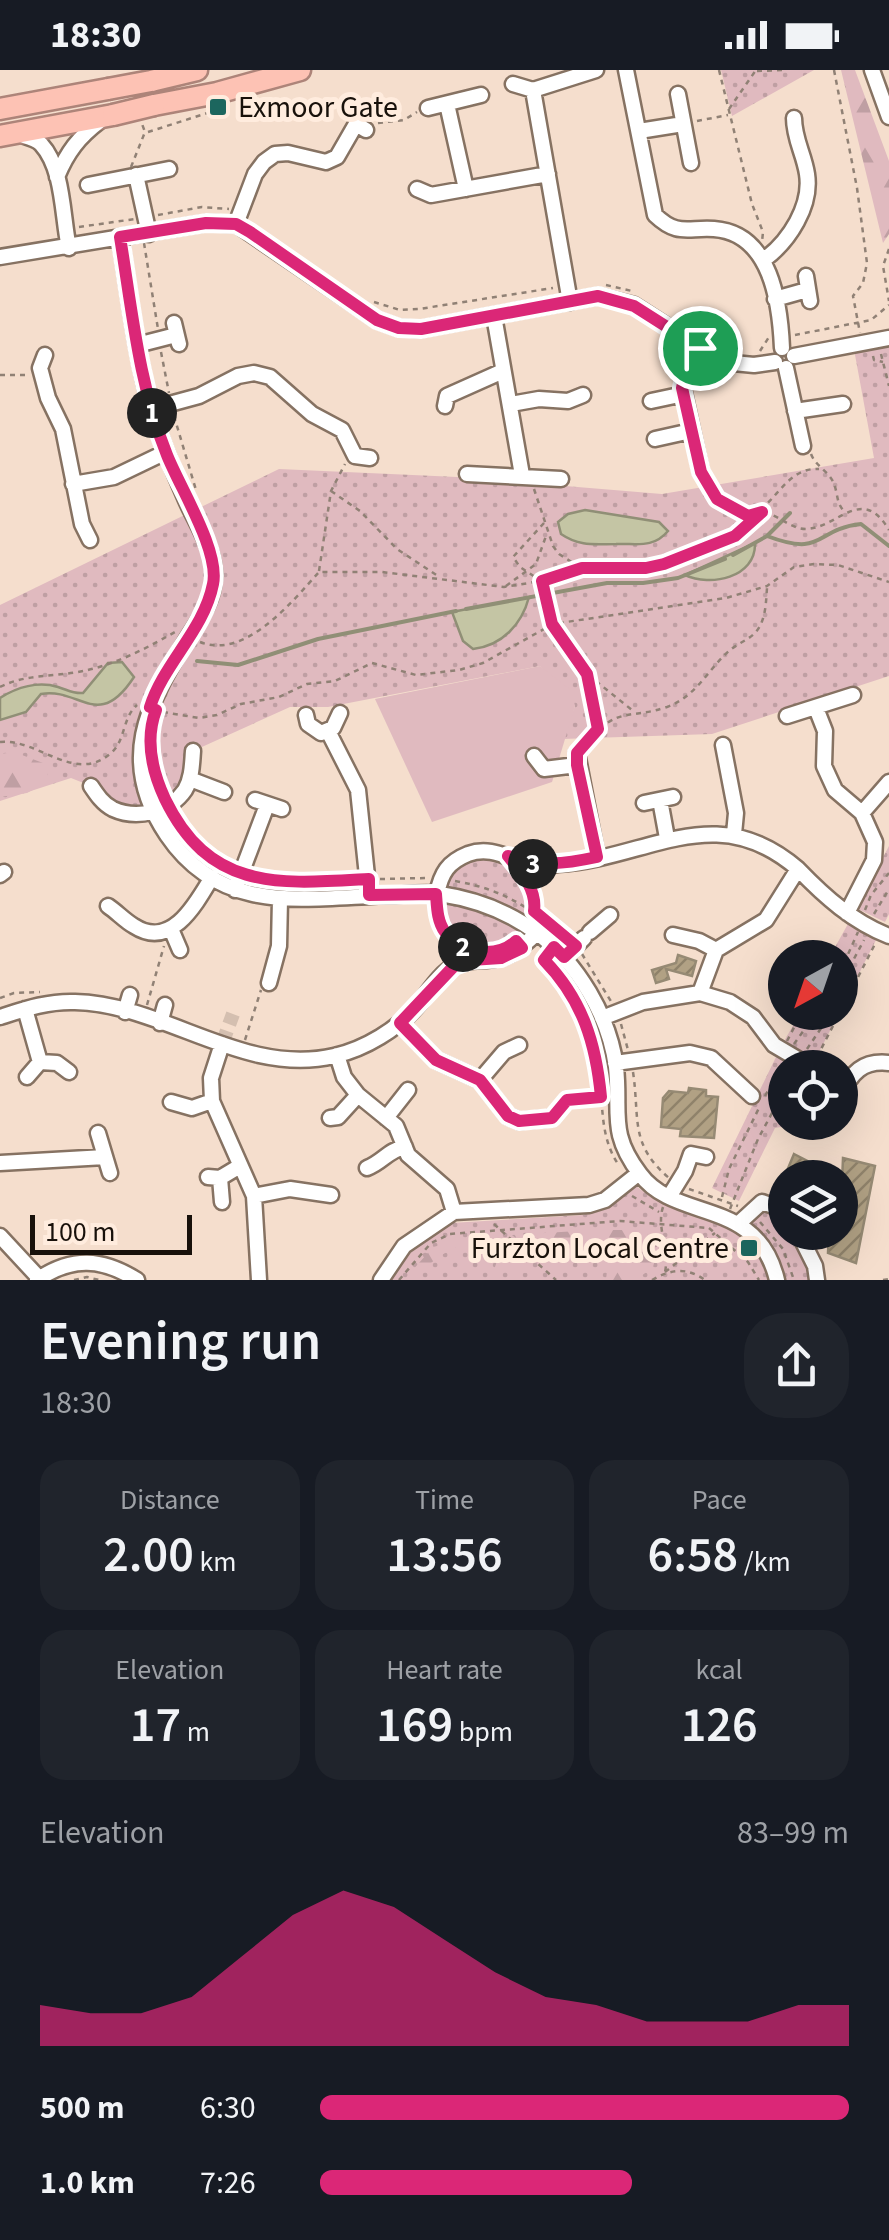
<!DOCTYPE html>
<html lang="en">
<head>
<meta charset="utf-8">
<style>
  body { margin:0; font-family:"Source Sans 3",sans-serif; background:#20242c; color:#f1f3f6; height:100vh; display:flex; flex-direction:column; font-size:38px; white-space:nowrap }
  * { box-sizing:border-box; margin:0 }
  p { font-size:32px; color:#9ea1a6 }
  .icon { flex:none; width:55px; height:55px; fill:none; stroke:currentColor; stroke-width:2; stroke-linecap:round; stroke-linejoin:round }
  .map { position:relative; height:1210px; overflow:hidden }
  .side { display:flex; flex-direction:column; background:#171b24; flex:1 }
  .side>* { flex:none }
  .needle { width:65px; rotate:220deg }
  .buttons { position:absolute; left:768px; top:870px; display:grid; gap:20px }
  .buttons a { display:grid; place-items:center; width:90px; height:90px; border-radius:50%; background:#171b24; box-shadow:0 10px 40px #0002; font-size:50px }
  .scale { position:absolute; left:30px; bottom:25px; width:162px; box-sizing:border-box; padding-left:10px; border:5px solid #18110b; border-top:0; font-size:28px; line-height:35px; white-space:nowrap; color:#18110b; -webkit-text-stroke:8px #ffecde; paint-order:stroke }
  .pin { position:absolute; display:grid; place-items:center; width:85px; height:85px; color:#fff; margin:-42px; border:5px solid #fff; border-radius:50%; box-shadow:0 2px 10px #0007 }
  .km { position:absolute; width:50px; height:50px; margin:-25px; border-radius:50%; background:#222; color:#fff; font-size:28px; line-height:50px; text-align:center }
  .round { display:grid; place-items:center; flex:none; width:105px; height:105px; border-radius:40px; background:#20242c }
  .overview { display:flex; align-items:center; justify-content:space-between; height:170px; padding:0 40px }
  h1 { font-size:55px; font-weight:600; line-height:75px }
  .stats { display:grid; grid-template-columns:repeat(3,1fr); gap:15px; height:170px; padding:10px 40px }
  .stats div { display:grid; align-content:center; border-radius:25px; background:#20242c; text-align:center }
  .stats b { font-size:50px; font-weight:600 }
  .stats small { font-size:28px; font-weight:400 }
  .stats p { font-size:28px }
  .chart { height:280px; padding:20px 40px }
  .chart p { display:flex; justify-content:space-between }
  .chart svg { width:100%; height:180px; margin-top:10px; fill:#db2777; opacity:.7 }
  ul { padding:0 40px; list-style:none; font-size:32px }
  li { display:grid; grid-template-columns:160px 120px 1fr; align-items:center; height:75px }
  li i { height:25px; border-radius:12px; background:#db2777 }
  .status { display:flex; justify-content:space-between; align-items:center; height:70px; padding:0 50px; background:#171b24; direction:ltr }
  .status svg { height:28px; fill:currentColor }
  .map>svg:first-child { display:block }
  .grass { fill:url(#grass-dots) }
  .forest { fill:url(#forest-firs) }
  .garden { fill:#e0babf }
  .water { fill:#c4c5a4; stroke:#908f76; stroke-width:2.5 }
  .lines { fill:none; stroke-linecap:round; stroke-linejoin:round }
  .stream { stroke:#908f76; stroke-width:4 }
  .building { fill:url(#building-hatch); stroke:#968a74; stroke-width:2.5 }
  .minor-tunnel { stroke:#d4bfb0; stroke-width:14; stroke-dasharray:14 7; stroke-linecap:butt }
  .minor-casing { stroke:#867262; stroke-width:19 }
  .highway-casing { stroke:#ad8479; stroke-width:25 }
  .path { stroke:#908175; stroke-width:2.5; stroke-dasharray:5 5; stroke-linecap:butt }
  .minor { stroke:#fff; stroke-width:14 }
  .highway { stroke:#fdc2b4; stroke-width:20 }
  .highway-bridge-casing { stroke:#ad8479; stroke-width:25; stroke-linecap:butt }
  .highway-bridge { stroke:#fdc2b4; stroke-width:20 }
  .route-casing { stroke:#fff; stroke-width:20 }
  .route { stroke:#db2777; stroke-width:12 }
  .poi-dot { fill:#1c665e; stroke:#ffecde; stroke-width:4 }
  .labels { text-anchor:middle; stroke-width:10; stroke-linejoin:round; paint-order:stroke }
  .poi-label { font-size:30px; fill:#18110b; stroke:#ffecde; text-anchor:start }
</style>
</head>
<body>
<div class="status"><b>18:30</b><svg viewBox="0 0 49 12"><path d="M0 12V9h3v3zM5 12V6h3v6zM10 12V3h3v9zM15 12V0h3v12zM26 1h20v11H26zM47 4h2v5h-2z"/></svg></div>
<div class="map">
<svg width="889" height="1210" viewBox="0 0 889 1210">
  <defs>
    <pattern id="grass-dots" width="8" height="8" patternUnits="userSpaceOnUse" patternTransform="scale(2.5)"><rect width="8" height="8" fill="#e0babf"/><path d="M2 2h.1M6 6h.1" fill="none" stroke="#bf9fa3" stroke-width="1.8" stroke-linecap="round"/></pattern>
    <pattern id="forest-firs" width="22" height="20" patternUnits="userSpaceOnUse" patternTransform="scale(2.5)"><rect width="22" height="20" fill="#e0babf"/><path d="M5 1l3.5 6h-7zM16 11l3.5 6h-7z" fill="#bf9fa3"/></pattern>
    <pattern id="building-hatch" width="6" height="6" patternUnits="userSpaceOnUse" patternTransform="scale(2.5)"><rect width="6" height="6" fill="#b1a184"/><path d="M-1 1l2-2M0 6l6-6M5 7l2-2" fill="none" stroke="#8f826a"/></pattern>
  </defs>
  <rect width="100%" height="100%" fill="#f5decd"/>
  <path class="grass" d="M721 0H814L732 46Z
    M889 268V606L712 664 562 669 575 636 540 596 328 637H290L193 681 190 709 169 736 114 740 91 716 71 708 0 731V535L279 399 457 407 662 424 874 388 853 274Z
    M889 776V844L885 852 856 838Z
    M484 787C521 793 526 816 534 848 526 858 519 873 509 879 478 897 431 873 436 835 437 825 443 814 446 804L470 790Z
    M849 852 878 866 840 941V888H829Z
    M800 943H839L816 988 782 975Z
    M776 987 795 997 785 998V1050L781 1057 775 1058 739 1131 712 1118Z
    M633 1113C673 1151 722 1130 758 1181 764 1191 770 1199 772 1210H386L407 1179 450 1153 583 1145 600 1137Z
    M764 1136 777 1142 771 1148 787 1167 794 1164 812 1210H783C777 1185 764 1170 746 1153Z"/>
  <path class="forest" d="M841 0H855L889 91V164L883 173Z
    M14 682 43 693 50 711 27 723 0 727V684Z
    M594 1160H648L647 1169 657 1181 653 1197 636 1210H606L607 1201 599 1174 589 1170C569 1179 569 1191 554 1202L512 1165Z
    M481 1165 497 1166 539 1204 494 1200 502 1176C479 1160 427 1186 419 1210H404L433 1177Z"/>
  <path class="garden" d="M540 596 572 621 575 636 552 712 432 752 375 629Z"/>
  <path class="water" d="M585 440 659 452 668 461C653 479 636 473 616 474 595 474 580 477 561 464L558 452 568 444Z
    M755 473C756 508 710 517 685 505Z
    M529 527C522 554 502 576 473 579L463 571 452 542Z
    M122 592 134 607C98 662 80 617 41 624L26 642 0 650V628C17 617 38 611 58 617 68 620 73 624 83 623L108 593Z"/>
  <g class="lines">
    <path class="stream" d="M767 466 790 443
      M733 485 767 466C825 488 814 459 861 454L889 476
      M466 539 607 513H643L678 508 725 489
      M197 591 238 595 318 569 456 541"/>
  </g>
  <path class="building" d="M678 885 696 891 692 906 666 899 669 909 656 913 652 900 676 893Z
    M689 1018 706 1020V1026L718 1027 714 1068 680 1066 681 1059 661 1057 663 1028 669 1021 688 1023Z
    M794 1084 819 1097 824 1108H784Z
    M843 1088 875 1096 856 1193 828 1183 829 1162H840Z"/>
  <g class="lines">
    <path class="minor-tunnel" d="M222 974 233 944"/>
    <defs>
      <path id="minor" d="M626 0 655 145C678 167 688 157 714 159 771 163 780 233 782 278
        M872 0 889 47
        M513 14 533 20 570 232
        M533 20 596 0
        M678 24 691 93
        M447 34 466 119
        M428 38 481 25
        M639 61 683 54
        M18 64C26 67 35 68 41 74 64 99 62 146 69 178
        M136 105 149 164
        M57 107C67 82 79 67 100 51
        M88 115 169 99
        M417 119 431 125 548 104
        M236 154 255 104 264 92 275 84 288 83 326 92 337 87 356 54 366 60
        M120 167C129 224 136 283 151 339 160 370 173 400 186 430 196 453 216 482 214 508 213 532 199 550 187 569 147 636 117 691 167 765 223 848 309 827 395 825 409 824 425 822 440 824 474 829 509 842 537 863 578 893 609 946 616 997 621 1043 608 1062 640 1104 676 1153 757 1126 777 1210
        M0 187 206 153 236 154 377 250 399 258 421 259 598 226 634 235 723 292 754 295 775 292
        M765 189C789 171 812 136 807 104 804 84 794 69 794 48
        M806 206 810 231
        M775 229 807 220
        M494 246 522 405
        M174 253 179 274
        M137 275 176 265
        M701 279 686 299 683 318 701 402
        M45 285 40 298 48 328 63 359 82 454 90 470
        M794 286 889 268
        M786 298 803 376
        M651 331 684 324
        M511 334 539 329 568 331 583 325
        M445 336 447 326 503 301
        M151 339 199 326 238 306 254 303 270 307 312 344 342 360 355 386 370 388
        M795 341 843 334
        M655 369 691 361
        M467 404 561 409
        M73 414 114 407 166 382
        M816 638 825 661 824 696 835 720 862 743 875 772 874 790 847 843
        M306 645 308 654 321 663 333 658 340 643
        M787 646 853 625
        M328 661 358 720 369 825
        M723 675 736 743 734 764
        M577 683 597 787
        M534 686 544 699 577 695
        M190 709 224 722
        M91 716C97 725 103 734 113 739 137 750 170 742 185 720 192 708 192 694 193 681
        M255 730 282 739
        M660 730 667 768
        M644 733 673 727
        M862 743 889 712
        M798 799C825 827 853 852 889 866
        M0 805 4 802
        M235 820 267 735
        M437 824C441 803 448 792 468 784 493 775 511 791 535 795 541 796 551 795 558 794 648 789 715 727 798 799L766 850 716 880 700 923 643 932 602 948
        M108 836C117 842 125 851 134 856 171 880 196 834 212 807
        M171 859 180 880
        M590 862 610 845
        M673 865 699 871 716 880
        M565 887 584 868
        M269 913 279 876 280 829
        M700 923 730 932 753 947 774 975 813 998
        M25 939 40 992
        M125 942 130 925
        M0 947C25 939 48 931 75 932 164 934 243 1007 334 986 365 979 398 959 418 935 429 922 439 904 454 896 469 888 484 892 499 888 514 885 526 873 537 863
        M160 953 165 935
        M400 953 436 990 480 1010 508 1046 519 1051 552 1048
        M222 974 211 1008 212 1031 254 1126 259 1210
        M337 985 344 1007 358 1025 396 1056 408 1085 447 1119 454 1142
        M615 993 690 983 711 988 752 1026
        M27 1007 40 992 57 993 69 1002
        M480 1010 504 982 519 975
        M840 1025C852 1003 862 990 889 993
        M171 1032 192 1038 212 1031
        M330 1048 338 1047 358 1025
        M386 1048 408 1020
        M98 1063 110 1103
        M0 1093 105 1087
        M367 1098C383 1092 388 1080 405 1077
        M208 1107 220 1108 240 1096
        M220 1108 222 1132
        M254 1126 290 1119 331 1125
        M669 1127 685 1101 691 1084 706 1087
        M738 1154 762 1132 776 1137 785 1145
        M798 1162 815 1196 817 1210
        M0 1166 39 1208
        M37 1210C72 1186 102 1188 137 1210
        M381 1210 404 1176 454 1142 589 1135 605 1130 639 1103"/>
      <path id="highway" d="M151 11 197 0
        M154 35 217 23 300 0
        M0 39 108 19
        M0 66 113 45"/>
    </defs>
    <use href="#minor" class="minor-casing"/>
    <use href="#highway" class="highway-casing"/>
    <path class="path" d="M719 0 752 134 763 162 762 172
      M834 0 857 118 867 193 863 213 853 226 860 263
      M757 1 785 0
      M729 39 756 0
      M697 51 728 45
      M378 53 404 50 417 42
      M148 62 220 39
      M131 97 145 62 142 54
      M158 145 202 137 229 139
      M79 157 135 149
      M144 173 158 259
      M889 179 883 196 889 231
      M606 215 632 221
      M374 232 400 240 419 239 553 218
      M795 265 871 250 889 235
      M760 281 769 267
      M161 282 169 323
      M881 284 889 316
      M873 286 874 290 883 292
      M0 305H28
      M174 346 196 420
      M811 384C816 397 830 402 834 414 838 424 836 431 843 440
      M706 412 717 429 747 446C776 438 784 397 819 399
      M534 419 553 476 559 484 581 498
      M331 421 360 441 397 479 438 506
      M544 453 513 487 520 497 541 511 553 554 587 604 632 640
      M319 501 331 421 345 394
      M506 516 536 494 546 466
      M200 572C245 590 292 532 319 502H382L504 517 541 511 582 498H646L722 472 735 466 762 442C778 444 790 459 806 459 838 458 862 414 889 460
      M587 607 597 658
      M0 617C26 604 51 607 78 602 113 596 145 579 175 562
      M163 642 199 648 217 645 241 634 279 627 307 614 335 611 372 593 416 605 459 600 483 593 553 554 726 528 767 516 794 497 814 494 838 495 889 512
      M0 672C38 668 75 715 111 683 126 670 122 648 137 635
      M586 673C618 635 629 650 667 637 697 626 708 599 730 580 741 571 753 569 760 556 766 544 766 531 767 518
      M156 706 162 722
      M175 747 198 778 230 799
      M523 805 536 831 535 839
      M251 807 292 813 357 810
      M380 809 427 808
      M455 811C502 819 531 838 566 868
      M437 835C438 857 450 868 467 879
      M865 840 871 825 889 803
      M874 844 889 819
      M582 884 612 933
      M547 886 544 890C572 919 592 955 598 994 604 1028 598 1064 618 1094
      M832 888 835 882 847 884
      M840 902 858 862
      M840 915 864 870
      M0 928 14 923 40 922
      M147 935 164 876
      M621 954 628 980
      M245 970 261 920
      M787 971 802 942
      M794 974 817 942
      M807 979 832 942
      M817 987 875 874
      M633 1002C640 1048 629 1074 669 1108
      M765 1026 783 994
      M559 1039 567 1030 601 1027
      M774 1045 785 1048
      M689 1119 738 1136
      M632 1126 659 1142
      M722 1127 729 1099 759 1038
      M663 1137C656 1158 670 1179 665 1202
      M730 1139 758 1069 785 1019
      M760 1152 783 1179 794 1210
      M494 1154 556 1210
      M709 1158 748 1192 759 1210
      M665 1202 715 1163
      M74 1210 87 1207 99 1210
      M399 1210 431 1173 450 1164 620 1151 709 1158
      M652 1210C671 1199 687 1197 705 1210
      M883 1210 889 1209"/>
    <use href="#minor" class="minor"/>
    <use href="#highway" class="highway"/>
    <defs>
      <path id="highway-bridge" d="M108 19 151 11
        M113 45 154 35"/>
    </defs>
    <use href="#highway-bridge" class="highway-bridge-casing"/>
    <use href="#highway-bridge" class="highway-bridge"/>
  </g>
  <g class="lines">
    <defs>
      <path id="route" d="M206 153 236 154 250 162 377 250 399 258 421 259 598 226 634 236 700 278 686 299 682 318 701 402 717 429 748 446 762 442 735 466 664 494 646 498H582L542 511 552 554 587 604 598 659 577 683V695L597 787C564 794 540 797 508 786 521 802 537 819 534 841L576 876 564 887 554 877 544 890C583 930 596 974 601 1027L567 1030 552 1048 519 1051 508 1046 480 1010 436 990 400 953 454 896 471 890 501 888 522 878 516 871C496 889 461 884 445 862 437 851 437 837 436 824L369 825V809C280 814 210 822 165 729 152 701 145 669 156 640L150 637C164 593 204 560 213 514 220 481 180 418 167 385 139 316 132 240 120 167Z"/>
    </defs>
    <use href="#route" class="route-casing"/>
    <use href="#route" class="route"/>
  </g>
  <g class="poi-dot">
    <rect x="208" y="27" width="20" height="20" rx="5"/>
    <rect x="739" y="1168" width="20" height="20" rx="5"/>
  </g>
  <g class="labels">
    <g class="poi-label">
      <text x="238" y="47">Exmoor Gate</text>
      <text x="729" y="1188" text-anchor="end">Furzton Local Centre</text>
    </g>
  </g>
</svg>
<div class="buttons">
<a><svg class="needle" viewBox="-14 -14 28 28"><path d="M0-13l5 13h-10z" fill="#e53935"/><path d="M0 13l5-13h-10z" fill="#9ea1a6"/></svg></a>
<a><svg class="icon" aria-label="locate" viewBox="0 0 24 24"><circle cx="12" cy="12" r="6"/><path d="M12 2v4M12 18v4M2 12h4M18 12h4"/></svg></a>
<a><svg class="icon" aria-label="layers" viewBox="0 0 24 24"><path d="M12 4l9 5-9 5-9-5zM3 14l9 5 9-5"/></svg></a>
</div>
<div class="scale">100 m</div>
<div class="pin" style="left:700px;top:278px;background:#1e9e55"><svg class="icon" aria-label="arrive" viewBox="0 0 24 24"><path d="M6 21V4h12l-3 4 3 4H6"/></svg></div>
<b class="km" style="left:152px;top:343px">1</b>
<b class="km" style="left:463px;top:877px">2</b>
<b class="km" style="left:533px;top:794px">3</b>
</div>
<section class="side">
<div class="overview"><div><h1>Evening run</h1><p>18:30</p></div><a class="round"><svg class="icon" aria-label="share" viewBox="0 0 24 24"><path d="M12 15V3M7 8l5-5 5 5M5 13v7h14v-7"/></svg></a></div>
<div class="stats">
<div><p>Distance</p><b>2.00<small> km</small></b></div>
<div><p>Time</p><b>13:56</b></div>
<div><p>Pace</p><b>6:58<small> /km</small></b></div>
</div>
<div class="stats">
<div><p>Elevation</p><b>17<small> m</small></b></div>
<div><p>Heart rate</p><b>169<small> bpm</small></b></div>
<div><p>kcal</p><b>126</b></div>
</div>
<div class="chart"><p><span>Elevation</span>83–99 m</p>
<svg viewBox="0 0 160 44" preserveAspectRatio="none"><path d="M0 44V34L10 36L20 36L30 32L40 22L50 12L60 6L70 10L80 18L90 26L100 32L110 34L120 38L130 38L140 38L150 34L160 34V44z"/></svg>
</div>
<ul>
<li><b>500 m</b>6:30<i style="width:100%"></i></li>
<li><b>1.0 km</b>7:26<i style="width:59%"></i></li>
</ul>
</section>
</body>
</html>
